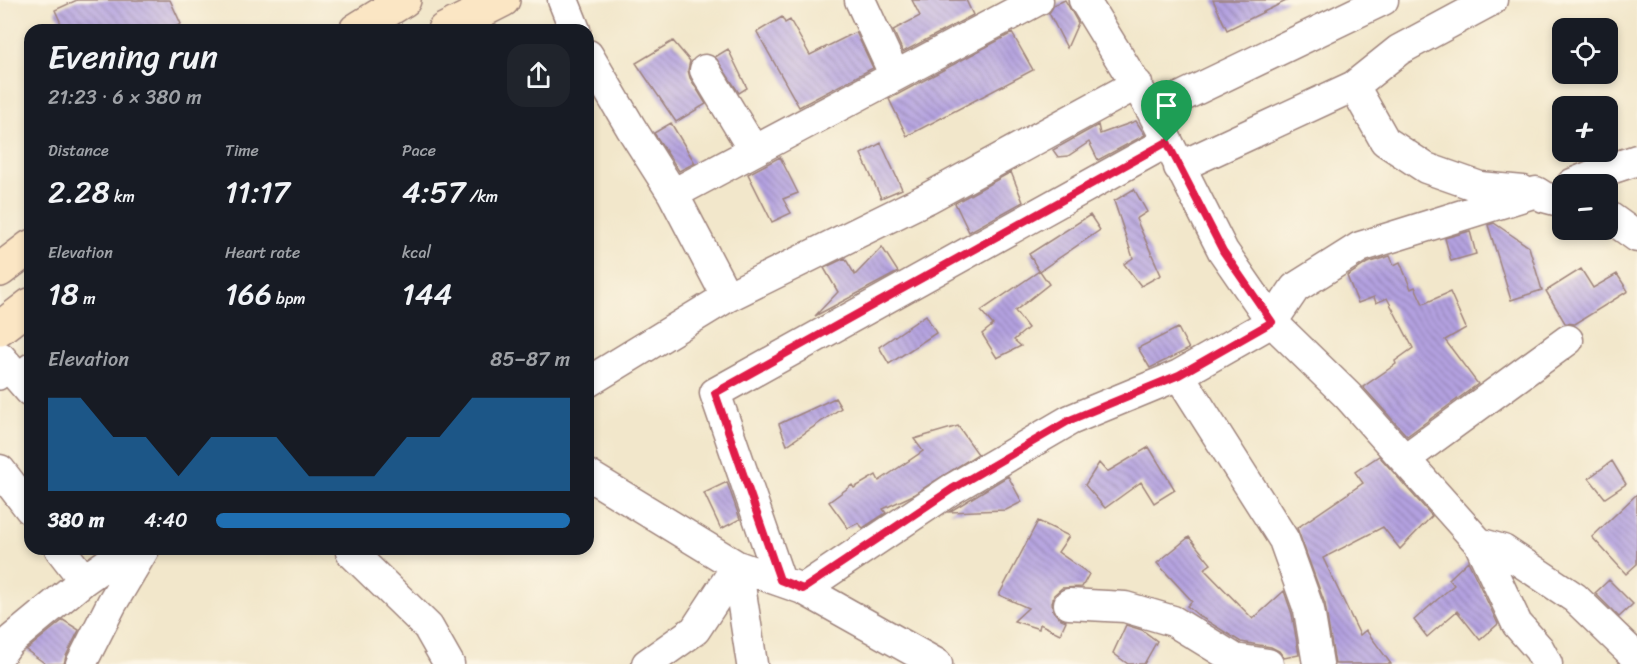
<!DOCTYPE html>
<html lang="en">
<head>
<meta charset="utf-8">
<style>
  body { margin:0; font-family:Sriracha,sans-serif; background:#20242c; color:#f1f3f6; height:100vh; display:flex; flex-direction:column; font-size:22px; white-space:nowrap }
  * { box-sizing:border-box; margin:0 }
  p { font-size:20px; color:#9ea1a6 }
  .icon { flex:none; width:33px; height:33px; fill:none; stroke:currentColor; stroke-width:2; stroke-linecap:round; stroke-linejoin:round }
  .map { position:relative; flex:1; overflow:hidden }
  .drawer { position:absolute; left:24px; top:24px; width:570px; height:531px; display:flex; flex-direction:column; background:#171b24; border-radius:18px; box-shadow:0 3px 9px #0003 }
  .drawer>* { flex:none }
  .controls { position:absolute; left:1552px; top:18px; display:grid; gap:12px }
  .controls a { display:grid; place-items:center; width:66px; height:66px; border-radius:12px; background:#171b24; box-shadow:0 3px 9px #0003; font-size:30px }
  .pin { position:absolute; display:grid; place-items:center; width:51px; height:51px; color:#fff; margin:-62px -26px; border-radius:50% 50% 50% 0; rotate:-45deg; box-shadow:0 0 6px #0007 }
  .pin .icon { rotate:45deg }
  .round { display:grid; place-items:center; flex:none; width:63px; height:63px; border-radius:18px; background:#20242c }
  .overview { display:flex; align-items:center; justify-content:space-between; height:102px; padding:0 24px }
  h1 { font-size:33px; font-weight:600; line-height:45px }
  .metrics { display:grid; grid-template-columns:repeat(3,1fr); gap:9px; height:102px; padding:6px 24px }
  .metrics div { display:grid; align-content:center }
  .metrics b { font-size:30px; font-weight:600 }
  .metrics small { font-size:16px; font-weight:400 }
  .metrics p { font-size:16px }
  .chart { height:168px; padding:12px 24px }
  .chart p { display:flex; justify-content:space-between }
  .chart svg { width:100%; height:108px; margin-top:6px; fill:#1f6fb2; opacity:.7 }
  ul { padding:0 24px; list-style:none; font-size:20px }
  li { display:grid; grid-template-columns:96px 72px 1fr; align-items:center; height:45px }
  li i { height:15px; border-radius:8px; background:#1f6fb2 }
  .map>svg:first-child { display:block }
  .building { fill:url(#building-back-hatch) }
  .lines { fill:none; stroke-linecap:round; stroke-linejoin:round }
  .service-casing { stroke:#9e837b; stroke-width:18 }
  .minor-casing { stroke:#9e837b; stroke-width:33 }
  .secondary-casing { stroke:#9e837b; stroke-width:36 }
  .service { stroke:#fff; stroke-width:15 }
  .minor { stroke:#fff; stroke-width:30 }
  .secondary { stroke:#fbe6c4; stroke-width:33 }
  .route-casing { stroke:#fff; stroke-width:12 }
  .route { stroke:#e11d48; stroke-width:8 }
</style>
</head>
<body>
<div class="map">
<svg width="1637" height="664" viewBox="0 0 1637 664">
  <defs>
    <pattern id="building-back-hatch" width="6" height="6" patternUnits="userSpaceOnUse" patternTransform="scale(1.5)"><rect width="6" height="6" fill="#b3a1e0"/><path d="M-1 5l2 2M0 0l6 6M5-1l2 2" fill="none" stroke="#9483b6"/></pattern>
  </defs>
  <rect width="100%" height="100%" fill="#fcf5e5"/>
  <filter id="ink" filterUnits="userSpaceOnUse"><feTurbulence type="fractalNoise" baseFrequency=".0167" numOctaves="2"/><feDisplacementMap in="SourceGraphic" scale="12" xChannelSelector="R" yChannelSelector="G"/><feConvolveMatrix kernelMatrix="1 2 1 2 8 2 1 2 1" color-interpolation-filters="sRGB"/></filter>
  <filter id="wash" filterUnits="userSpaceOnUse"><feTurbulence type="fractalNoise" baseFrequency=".008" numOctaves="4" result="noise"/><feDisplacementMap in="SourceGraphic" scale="24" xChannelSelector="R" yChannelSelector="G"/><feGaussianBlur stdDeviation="1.35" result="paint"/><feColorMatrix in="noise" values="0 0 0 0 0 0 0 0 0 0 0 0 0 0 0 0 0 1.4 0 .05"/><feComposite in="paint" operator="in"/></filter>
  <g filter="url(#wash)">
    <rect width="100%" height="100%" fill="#f2e7cb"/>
    <g id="blocks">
      <path class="building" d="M77 0H170L181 24 169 30H64L55 10Z
        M912 0H966L973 15 903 52 893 30 920 16Z
        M1065 0 1078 23 1067 48 1049 13 1054 5Z
        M1213 0H1288L1227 30Z
        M782 17 785 23 790 20 810 55 856 32 873 68 799 107 757 32Z
        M1012 33 1033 70 907 136 889 99Z
        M673 41 690 61 688 70 690 78 706 104 676 122 636 63Z
        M728 49 747 88 739 93 715 57Z
        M1136 121 1145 135 1098 160 1089 142 1068 156 1058 157 1053 150 1098 125 1100 134Z
        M671 123 695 163 679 171 654 133Z
        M881 143 902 189 881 198 861 154Z
        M780 157 798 193 783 199 791 213 772 222 748 174Z
        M1011 172 1023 202 969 232 955 203Z
        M1134 189 1147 212 1136 219 1161 275 1141 286 1124 264 1133 258 1114 201Z
        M1090 215 1100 230 1040 271 1049 284 1015 311 1028 328 1014 340 1021 346 997 358 982 334 993 325 981 311 1039 271 1029 254Z
        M1494 223 1529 247 1542 290 1511 300 1488 225Z
        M1470 231 1476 254 1451 261 1445 238Z
        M882 247 898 272 815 316 838 292 824 268 845 258 855 275Z
        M1390 256 1394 265 1400 262 1411 289 1415 287 1423 304 1450 292 1466 328 1445 340 1478 384 1407 436 1363 387 1396 364 1395 361 1413 348 1387 298 1376 303 1374 297 1358 303 1347 276 1367 263Z
        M1581 269 1593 288 1617 274 1628 291 1575 324 1565 323 1546 291Z
        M926 315 936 333 889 364 879 347Z
        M1178 328 1189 349 1150 368 1138 348Z
        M835 398 841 408 787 445 779 424Z
        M958 426 978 454 913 495 883 509 886 513 863 528 858 523 848 528 829 502 852 485 854 488 876 475 879 481 923 451 914 439Z
        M1149 447 1175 490 1154 503 1141 482 1105 508 1085 485 1099 463 1107 472Z
        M1379 456 1432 516 1400 549 1383 527 1323 558 1360 635 1366 630 1391 664H1335L1325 604 1297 528 1363 483 1355 472Z
        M1612 461 1626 484 1605 498 1589 478Z
        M1008 476 1022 502 1006 510 949 512Z
        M727 482 740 519 721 529 704 493Z
        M1637 494V564L1626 574 1592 537Z
        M1038 521 1069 536 1058 552 1089 574 1082 587 1062 588 1054 595 1052 603 1053 611 1059 618 1066 621 1060 634 1040 624 1039 629 1014 621 1028 608 999 595Z
        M1189 537 1211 564 1204 569 1253 619 1284 591 1292 614 1299 655 1284 658 1279 651 1271 647 1241 642 1199 616 1187 606 1192 601 1157 563Z
        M1468 561 1498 624 1480 640 1457 611 1427 637 1414 620 1454 585 1449 579Z
        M1609 580 1633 604 1619 617 1595 593Z
        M63 620 79 630 66 656 64 664H46L26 650Z
        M1126 625 1142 630 1157 641 1144 664H1128L1113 653Z"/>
    </g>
  </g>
  <g filter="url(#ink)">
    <use href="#blocks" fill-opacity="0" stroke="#9e837b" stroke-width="1.5"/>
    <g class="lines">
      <defs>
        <path id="service" d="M0 382 30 360"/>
        <path id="minor" d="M563 0 575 30
          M860 0 895 76
          M1084 0 1152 111 1223 251 1272 322 1348 396 1479 543 1517 624 1539 649 1547 664
          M588 55 631 128 673 194 727 297
          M705 70 754 151
          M1354 86 1385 141 1426 168 1480 187 1523 191
          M1152 111 1383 0
          M1179 167 1354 86 1399 50 1492 0
          M1572 184 1598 173 1637 160
          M673 194 1038 0
          M1608 216 1637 237
          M0 357 30 391
          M1179 375 1284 540 1309 610 1318 664
          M588 382 727 297 928 198 1137 84
          M1405 459 1568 340
          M0 470 30 509
          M588 475 737 566 803 589 937 664
          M1479 543 1503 550 1575 598 1637 658
          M60 549 84 580
          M351 552 428 627 449 664
          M737 566 752 664
          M780 581 715 393 1167 142
          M803 589 952 489 1070 420 1179 375 1272 322 1295 288 1360 247 1536 192 1544 197 1563 202
          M1069 604 1125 607 1173 621 1235 659 1268 664
          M0 654 9 642 84 580 128 549
          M81 664 112 603 144 549
          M647 664 695 630 737 566"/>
        <path id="secondary" d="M356 30 404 0
          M444 30 503 0
          M0 270 30 247
          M0 328 30 305"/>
      </defs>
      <use href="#service" class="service-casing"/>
      <use href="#minor" class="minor-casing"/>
      <use href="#secondary" class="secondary-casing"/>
      <use href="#service" class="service"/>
      <use href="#minor" class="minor"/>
      <use href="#secondary" class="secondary"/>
    </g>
  </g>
  <g class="lines" filter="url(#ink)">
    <defs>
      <path id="route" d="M1167 142 1223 251 1272 322 1179 375 1070 420 952 489 803 589 780 580 715 393Z"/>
    </defs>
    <use href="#route" class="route-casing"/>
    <use href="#route" class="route"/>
  </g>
</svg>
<div class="controls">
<a><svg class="icon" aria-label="locate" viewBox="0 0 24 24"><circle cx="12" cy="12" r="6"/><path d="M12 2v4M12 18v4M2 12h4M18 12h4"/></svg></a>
<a>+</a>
<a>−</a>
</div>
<div class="pin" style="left:1167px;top:142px;background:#1e9e55"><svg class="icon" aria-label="arrive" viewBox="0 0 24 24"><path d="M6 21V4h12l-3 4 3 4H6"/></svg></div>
<section class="drawer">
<div class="overview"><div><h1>Evening run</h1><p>21:23 · 6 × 380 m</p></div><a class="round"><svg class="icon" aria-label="share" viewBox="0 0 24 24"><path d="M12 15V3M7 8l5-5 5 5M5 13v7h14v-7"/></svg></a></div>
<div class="metrics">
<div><p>Distance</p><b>2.28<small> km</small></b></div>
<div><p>Time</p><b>11:17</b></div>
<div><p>Pace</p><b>4:57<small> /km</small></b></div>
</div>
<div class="metrics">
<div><p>Elevation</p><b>18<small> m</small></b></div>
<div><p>Heart rate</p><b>166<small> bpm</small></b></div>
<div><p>kcal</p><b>144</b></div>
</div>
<div class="chart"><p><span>Elevation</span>85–87 m</p>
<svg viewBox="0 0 160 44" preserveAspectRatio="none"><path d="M0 44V6L10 6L20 22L30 22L40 38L50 22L60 22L70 22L80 38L90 38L100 38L110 22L120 22L130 6L140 6L150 6L160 6V44z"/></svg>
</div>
<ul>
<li><b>380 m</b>4:40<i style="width:100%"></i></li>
</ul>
</section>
</div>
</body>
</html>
